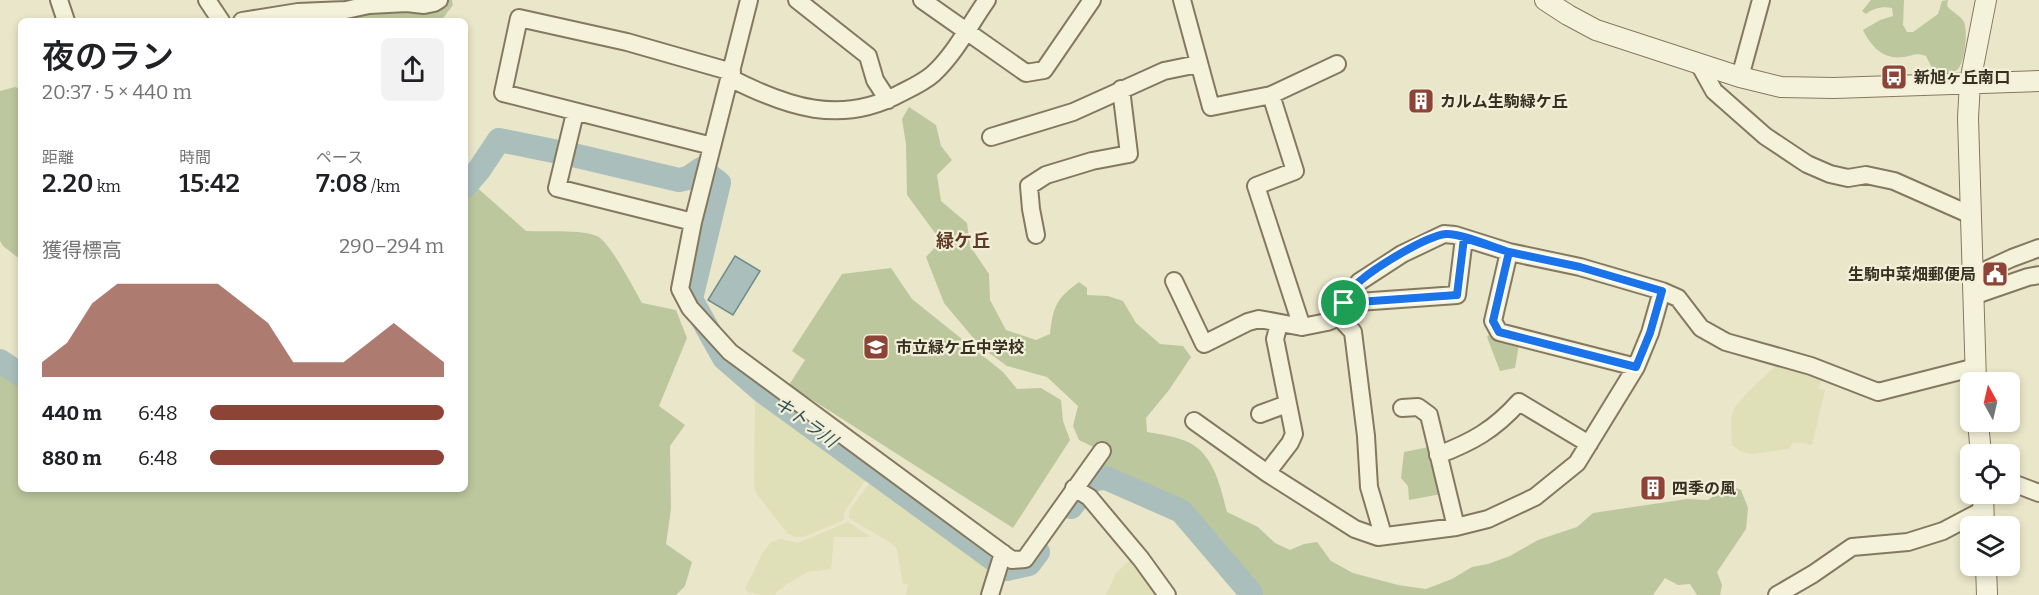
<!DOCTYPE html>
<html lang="ja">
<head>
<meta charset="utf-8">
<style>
  body { margin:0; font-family:Bitter,"Noto Sans JP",serif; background:#f2f2f2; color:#202124; height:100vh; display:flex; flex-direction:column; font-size:22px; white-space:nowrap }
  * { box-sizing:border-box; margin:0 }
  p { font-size:20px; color:#757577 }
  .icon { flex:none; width:33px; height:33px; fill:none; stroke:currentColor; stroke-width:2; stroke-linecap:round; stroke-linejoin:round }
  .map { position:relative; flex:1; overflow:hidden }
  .panel { position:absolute; left:18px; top:18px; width:450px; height:474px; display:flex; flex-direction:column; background:#fff; border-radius:9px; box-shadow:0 3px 9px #0003 }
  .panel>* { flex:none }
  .needle { width:39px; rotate:352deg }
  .controls { position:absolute; left:1960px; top:372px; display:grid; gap:12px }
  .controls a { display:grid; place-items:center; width:60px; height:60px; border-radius:9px; background:#fff; box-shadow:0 3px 9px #0003; font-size:30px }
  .pin { position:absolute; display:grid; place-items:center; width:51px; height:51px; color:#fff; margin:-26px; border:3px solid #fff; border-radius:50%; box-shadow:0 2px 6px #0007 }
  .round { display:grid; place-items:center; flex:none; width:63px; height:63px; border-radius:9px; background:#f2f2f2 }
  .summary { display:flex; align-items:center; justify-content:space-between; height:102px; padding:0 24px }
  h1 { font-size:33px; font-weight:600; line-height:45px }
  .stats { display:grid; grid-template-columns:repeat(3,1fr); gap:9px; height:102px; padding:6px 24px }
  .stats div { display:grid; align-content:center }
  .stats b { font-size:26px; font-weight:600 }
  .stats small { font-size:16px; font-weight:400 }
  .stats p { font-size:16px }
  .chart { height:168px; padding:12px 24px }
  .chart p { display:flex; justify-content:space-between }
  .chart svg { width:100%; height:108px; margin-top:6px; fill:#8d4436; opacity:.7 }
  ul { padding:0 24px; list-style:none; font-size:20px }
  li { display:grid; grid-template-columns:96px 72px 1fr; align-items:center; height:45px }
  li i { height:15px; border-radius:8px; background:#8d4436 }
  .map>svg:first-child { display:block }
  .farmland { fill:#dfdfb8 }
  .green { fill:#bcc79e }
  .water { fill:#aabfbc; stroke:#718c8a; stroke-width:1.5 }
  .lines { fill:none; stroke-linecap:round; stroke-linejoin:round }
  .river { stroke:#aabfbc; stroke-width:24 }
  .minor-casing { stroke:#847960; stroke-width:20 }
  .tertiary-casing { stroke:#847960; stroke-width:22 }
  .minor { stroke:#f5f2dc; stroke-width:16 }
  .tertiary { stroke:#f5f2dc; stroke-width:20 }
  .route-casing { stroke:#fff; stroke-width:12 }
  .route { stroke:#1a73e8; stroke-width:8 }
  .labels { text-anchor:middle; stroke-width:4.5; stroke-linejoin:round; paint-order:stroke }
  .poi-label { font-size:16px; font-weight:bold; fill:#372f22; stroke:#f2efd8; text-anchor:start }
  .neighbourhood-label { font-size:18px; font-weight:bold; fill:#5e3b26; stroke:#f2efd8 }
  .water-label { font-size:18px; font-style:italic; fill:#335155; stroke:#f2efd8 }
</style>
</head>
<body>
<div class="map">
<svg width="2039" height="595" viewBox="0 0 2039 595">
  <rect width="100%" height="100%" fill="#eae6c9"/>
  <path class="farmland" d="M1780 362 1823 376 1818 389 1825 390 1812 445 1793 442 1789 449 1752 454 1740 451 1732 445 1731 420 1734 408 1752 388Z
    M757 394 869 474 844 513V520L803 537H795L788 534 756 493 754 484 755 402Z
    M874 477 992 562 983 595H906L908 584H903L897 550 894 545 849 518V511Z
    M848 522 871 537H834L831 569 808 572 788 583 774 595H761L748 592 745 589 762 554 771 542 781 539 798 543Z
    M1130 560 1157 595H1106L1116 573Z"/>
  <path class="green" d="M445 0H452L453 5 441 21H264Z
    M1871 0H1904L1903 25 1907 32H1913L1938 14 1942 1 1948 0 1947 6C1952 12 1961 16 1964 22 1968 31 1965 62 1958 69 1952 75 1942 73 1934 72L1926 56C1915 52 1914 56 1903 57 1883 60 1871 46 1863 30L1880 20 1893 16 1892 8C1883 6 1873 8 1866 14L1862 11Z
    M15 87 21 89V260L3 246 0 241V91Z
    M909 107 936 125 941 146 952 160 937 175 941 201 967 223 970 246 989 274 990 300 1006 330 1036 340 1050 334C1053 306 1057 298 1079 282L1087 288V295L1108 296 1123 301 1136 323 1160 344 1183 346 1191 357 1169 390 1146 418 1147 432C1159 434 1172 436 1183 440 1213 450 1220 485 1227 512L1258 527 1275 543 1290 550 1304 544 1317 542 1331 561 1353 573 1398 585 1426 589 1452 579 1472 567 1488 564 1510 556 1538 540 1577 527 1593 513 1687 499 1708 500 1728 485 1741 490 1748 508 1746 529 1717 572 1722 585 1720 595H1697L1690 584 1678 585 1665 578 1653 595H1260L1186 508 1143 486 1097 468 1108 454 1079 440 1073 426 1078 406 1047 377 1007 366 981 347 944 303 926 257 941 241 907 195 906 144 902 119Z
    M465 177 526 231C544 232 582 229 597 236 610 242 634 289 642 303L676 310 687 338 659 406 685 425 670 446 671 509 666 544 692 562 685 586 676 595H0V369L1 370 21 362V489H465Z
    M891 268 912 299 1003 372 1017 389 1041 388 1061 400 1063 421 1070 440 1013 528 789 385 805 360 792 351 842 274Z
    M1489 335 1519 344 1515 368 1500 371 1487 337Z
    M1429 447 1441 494 1409 500 1408 486 1401 478 1404 452Z"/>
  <path class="water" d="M735 256 760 271 733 315 708 300Z"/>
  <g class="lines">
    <path class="river" d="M465 186 479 170 499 140 573 155 679 180 688 178 701 169 719 183 691 299 724 358 762 391 1007 569 1029 564 1038 552
      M0 361 21 375
      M1071 507 1093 479 1106 478 1181 511 1251 593"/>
    <defs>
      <path id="minor" d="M59 0 66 21
        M207 0 221 21
        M749 0 693 222 680 289 690 308 730 352 1012 560 1025 559 1102 451
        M797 0 868 56 875 80 888 100
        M922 0 1026 73 1044 70 1092 0
        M1182 0 1211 107 1271 95 1337 64
        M242 21 298 12 346 10 369 5 407 3 424 5 434 3 439 0
        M1699 64 1714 91 1765 136 1807 164 1830 174 1848 178 1866 175 1894 181 1971 215
        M1740 77 1761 0
        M730 78C787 107 841 126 901 93 911 88 924 82 933 74 955 54 970 24 987 0
        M1271 95 1295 171 1256 186 1302 327
        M575 113 557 188 693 222
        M991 137 1073 112 1164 71 1198 64
        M712 146 503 93 519 18 627 42 732 72
        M1036 235 1031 209 1029 186 1046 175 1092 161 1129 154 1121 89
        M1509 252 1493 321 1499 332 1636 367
        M1973 276 2012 258 2039 248
        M1174 281 1204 344 1248 322 1259 319 1302 327 1327 322 1339 317
        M1973 296 2028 277 2039 275
        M1344 303 1457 295 1464 238
        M1339 317 1341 307 1359 282 1402 254 1444 234 1455 235 1509 252 1580 267 1662 291 1678 298 1701 328 1726 342 1811 366 1878 392 1976 367
        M1339 317 1353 332 1366 436 1369 487 1381 528 1378 537
        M1402 408 1418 407 1429 415 1456 527
        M1260 414 1287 404
        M1194 421 1267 473 1355 529 1378 537 1456 527 1488 519 1535 497 1577 463 1636 367 1650 333 1662 291
        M1438 455C1472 442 1494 430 1519 402L1589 444
        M1267 473 1290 443 1294 434 1275 339 1279 324
        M2010 482 2039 493
        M1074 488 1089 497 1141 559 1167 595
        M990 595 1003 553
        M1777 595 1813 574 1852 547 1908 542 1943 531 1983 510"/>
      <path id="tertiary" d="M1545 0 1568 15 1596 30 1740 77 1781 87 1834 88 2039 81
        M1976 382 1968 118 1970 82 1986 0
        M1978 422 1981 454
        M1983 494 1984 526
        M1986 566 1987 595"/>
    </defs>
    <use href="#minor" class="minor-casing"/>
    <use href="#tertiary" class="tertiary-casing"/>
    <use href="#minor" class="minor"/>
    <use href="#tertiary" class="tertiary"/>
  </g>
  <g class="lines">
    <defs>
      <path id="route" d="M1344 303C1348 295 1353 286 1360 281 1376 267 1426 236 1446 234 1460 233 1493 247 1509 252L1493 321 1499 332 1636 367 1650 333 1662 291 1580 267 1509 252 1464 238 1457 295 1344 303"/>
    </defs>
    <use href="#route" class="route-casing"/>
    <use href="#route" class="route"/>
  </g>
  <defs>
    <symbol id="bus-square" viewBox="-11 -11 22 22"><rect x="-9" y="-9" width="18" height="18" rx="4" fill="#8d4436" stroke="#f2efd8"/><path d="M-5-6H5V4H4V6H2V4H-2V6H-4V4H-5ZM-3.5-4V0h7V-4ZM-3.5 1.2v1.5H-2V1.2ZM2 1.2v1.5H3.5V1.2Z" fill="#fff"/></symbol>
    <symbol id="building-square" viewBox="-11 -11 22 22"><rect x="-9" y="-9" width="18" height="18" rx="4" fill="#8d4436" stroke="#f2efd8"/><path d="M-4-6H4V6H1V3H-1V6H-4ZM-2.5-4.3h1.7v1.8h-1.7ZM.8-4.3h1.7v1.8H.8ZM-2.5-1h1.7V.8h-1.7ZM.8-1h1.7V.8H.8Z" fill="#fff"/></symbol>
    <symbol id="civic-square" viewBox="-11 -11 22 22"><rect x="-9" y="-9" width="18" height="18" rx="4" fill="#8d4436" stroke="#f2efd8"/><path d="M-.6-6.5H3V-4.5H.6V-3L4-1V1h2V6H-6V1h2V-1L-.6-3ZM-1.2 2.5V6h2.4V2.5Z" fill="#fff"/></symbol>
    <symbol id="school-square" viewBox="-11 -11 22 22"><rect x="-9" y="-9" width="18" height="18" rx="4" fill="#8d4436" stroke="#f2efd8"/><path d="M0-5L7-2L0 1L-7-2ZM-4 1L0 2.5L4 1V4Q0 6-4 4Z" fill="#fff"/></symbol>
  </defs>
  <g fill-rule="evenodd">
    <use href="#bus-square" x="1879" y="62" width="30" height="30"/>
    <use href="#building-square" x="1406" y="86" width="30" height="30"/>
    <use href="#civic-square" x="1980" y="259" width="30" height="30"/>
    <use href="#school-square" x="861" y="332" width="30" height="30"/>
    <use href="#building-square" x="1638" y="473" width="30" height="30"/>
  </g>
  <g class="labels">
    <g class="poi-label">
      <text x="1914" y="83">新旭ヶ丘南口</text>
      <text x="1440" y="107">カルム生駒緑ケ丘</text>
      <text x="1976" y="280" text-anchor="end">生駒中菜畑郵便局</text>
      <text x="896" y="353">市立緑ケ丘中学校</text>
      <text x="1672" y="494">四季の風</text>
    </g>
    <g class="neighbourhood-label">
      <text x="963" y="247">緑ケ丘</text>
    </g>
    <g class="water-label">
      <text transform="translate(806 422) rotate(36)" y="6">キトラ川</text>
    </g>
  </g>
</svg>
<div class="controls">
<a><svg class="needle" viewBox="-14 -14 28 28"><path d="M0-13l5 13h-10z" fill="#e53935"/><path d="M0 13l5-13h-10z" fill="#757577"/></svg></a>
<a><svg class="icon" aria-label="locate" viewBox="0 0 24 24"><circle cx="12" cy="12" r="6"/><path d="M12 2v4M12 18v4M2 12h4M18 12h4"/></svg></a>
<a><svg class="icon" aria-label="layers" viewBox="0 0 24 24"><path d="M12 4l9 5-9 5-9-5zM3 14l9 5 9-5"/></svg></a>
</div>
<div class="pin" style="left:1344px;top:303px;background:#1e9e55"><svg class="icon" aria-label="arrive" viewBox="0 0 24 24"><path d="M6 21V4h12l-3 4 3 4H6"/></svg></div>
<section class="panel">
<div class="summary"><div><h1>夜のラン</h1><p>20:37 · 5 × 440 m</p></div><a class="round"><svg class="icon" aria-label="share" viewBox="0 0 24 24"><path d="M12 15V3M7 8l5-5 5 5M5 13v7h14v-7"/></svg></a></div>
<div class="stats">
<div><p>距離</p><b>2.20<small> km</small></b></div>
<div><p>時間</p><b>15:42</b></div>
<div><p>ペース</p><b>7:08<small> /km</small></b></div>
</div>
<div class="chart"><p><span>獲得標高</span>290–294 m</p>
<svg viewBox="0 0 160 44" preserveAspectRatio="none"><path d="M0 44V38L10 30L20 14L30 6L40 6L50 6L60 6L70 6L80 14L90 22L100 38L110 38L120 38L130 30L140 22L150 30L160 38V44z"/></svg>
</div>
<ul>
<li><b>440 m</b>6:48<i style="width:100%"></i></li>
<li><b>880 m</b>6:48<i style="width:100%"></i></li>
</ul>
</section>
</div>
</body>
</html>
